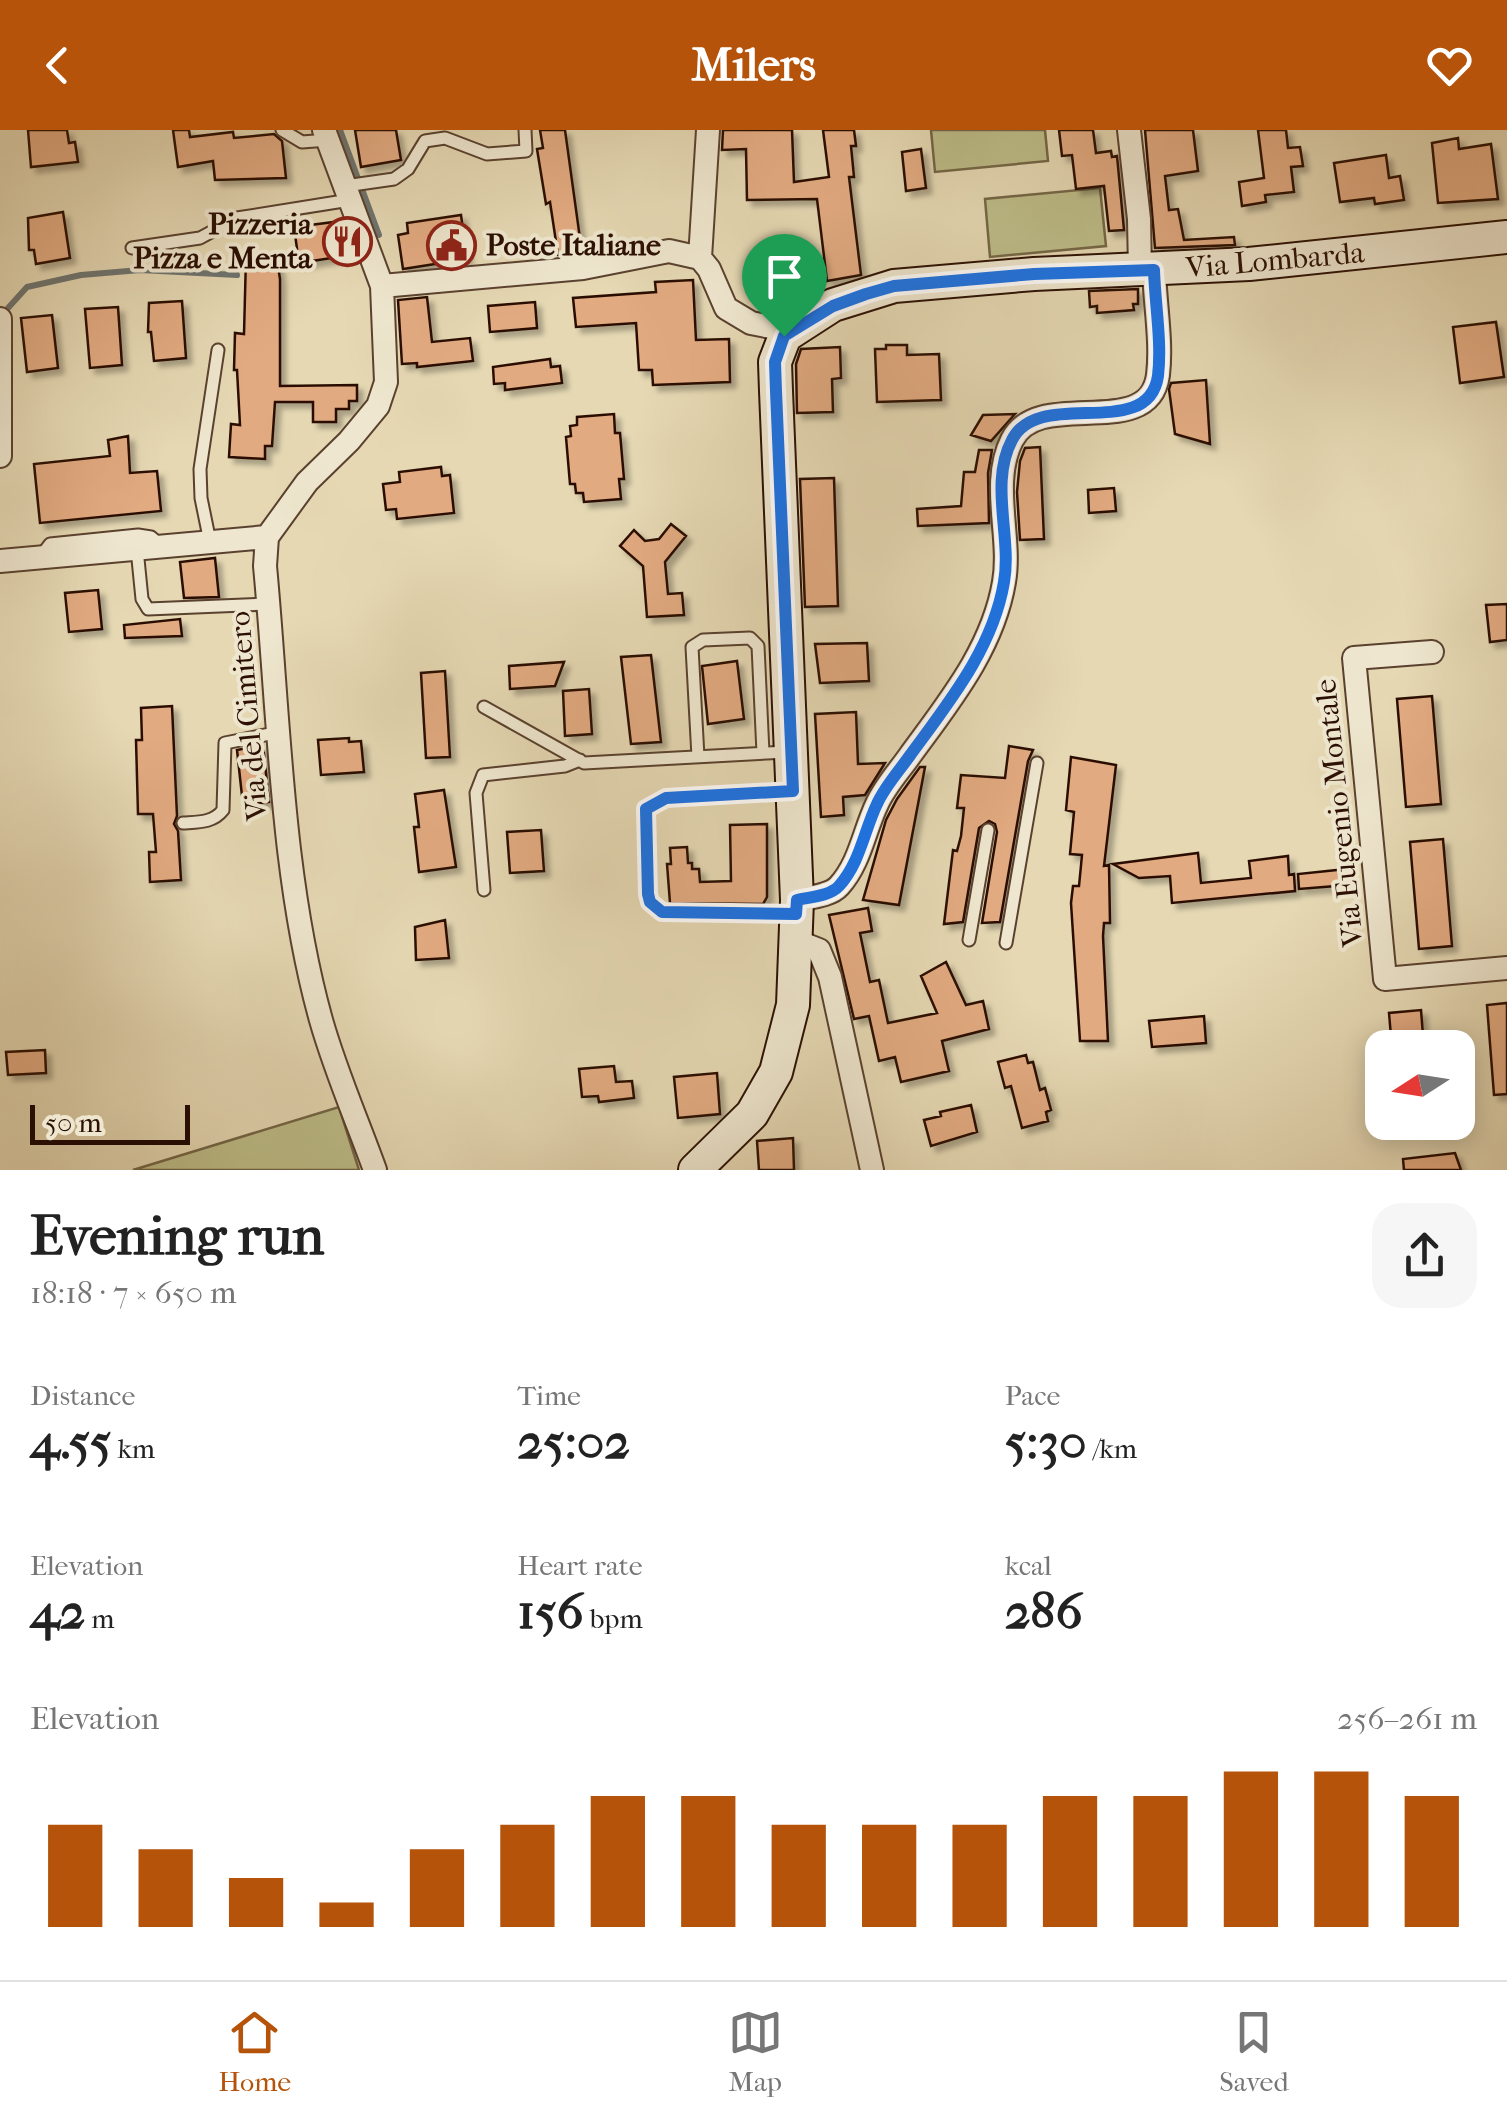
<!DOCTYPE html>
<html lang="en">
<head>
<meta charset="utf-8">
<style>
  body { margin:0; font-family:"IM FELL French Canon",serif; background:#f6f6f6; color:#222; height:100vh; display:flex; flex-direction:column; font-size:38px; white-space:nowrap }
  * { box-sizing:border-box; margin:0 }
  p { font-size:32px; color:#767676 }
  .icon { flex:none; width:55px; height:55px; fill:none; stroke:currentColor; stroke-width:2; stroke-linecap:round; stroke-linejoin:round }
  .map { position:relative; height:1040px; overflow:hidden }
  .details { display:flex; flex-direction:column; background:#fff; flex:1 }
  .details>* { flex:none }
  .needle { width:65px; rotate:258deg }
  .tools { position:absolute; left:1365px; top:900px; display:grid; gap:20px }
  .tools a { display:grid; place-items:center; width:110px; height:110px; border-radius:20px; background:#fff; box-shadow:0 5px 25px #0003; font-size:50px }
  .scale { position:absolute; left:30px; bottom:25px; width:160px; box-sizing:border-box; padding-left:10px; border:5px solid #2b0f03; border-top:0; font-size:28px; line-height:35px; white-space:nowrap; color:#2b0f03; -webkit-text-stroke:8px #eee6ce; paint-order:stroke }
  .pin { position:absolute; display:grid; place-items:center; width:85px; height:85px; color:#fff; margin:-102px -42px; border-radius:50% 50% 50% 0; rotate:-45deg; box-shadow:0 0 10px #0007 }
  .pin .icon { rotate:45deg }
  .round { display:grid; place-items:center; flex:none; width:105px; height:105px; border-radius:30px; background:#f6f6f6 }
  .overview { display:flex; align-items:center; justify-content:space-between; height:170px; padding:0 30px }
  h1 { font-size:55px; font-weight:700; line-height:75px }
  .figures { display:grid; grid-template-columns:repeat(3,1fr); gap:15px; height:170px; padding:10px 30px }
  .figures div { display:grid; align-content:center }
  .figures b { font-size:50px; font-weight:700 }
  .figures small { font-size:28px; font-weight:400 }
  .figures p { font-size:28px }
  .chart { height:280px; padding:20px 30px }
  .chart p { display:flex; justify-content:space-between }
  .chart svg { width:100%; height:180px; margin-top:10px; stroke:#b45309; stroke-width:6 }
  header { display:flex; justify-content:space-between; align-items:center; height:130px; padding:0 30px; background:#b45309; color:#fff; font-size:45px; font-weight:700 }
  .tab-bar { display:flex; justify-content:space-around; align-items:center; height:140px; border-top:2px solid #e0e0e0; background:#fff; font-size:28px; color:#767676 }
  .tab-bar a { display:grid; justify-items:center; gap:5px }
  .tab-bar .active { color:#b45309 }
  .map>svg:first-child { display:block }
  .green { fill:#bcbc88; stroke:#746646; stroke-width:2.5 }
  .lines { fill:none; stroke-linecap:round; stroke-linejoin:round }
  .stream { stroke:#6e7470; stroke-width:6 }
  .building { fill:#e2aa81; stroke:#2b0f03; stroke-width:2.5; filter:url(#shadow) }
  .lane-casing { stroke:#5a412f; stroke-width:15 }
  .street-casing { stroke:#5a412f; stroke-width:26 }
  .secondary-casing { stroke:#2b0f03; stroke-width:36 }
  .lane { stroke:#eee6ce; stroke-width:11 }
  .street { stroke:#eee6ce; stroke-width:22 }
  .secondary { stroke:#eee6ce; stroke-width:32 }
  .route-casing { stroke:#fff; stroke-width:20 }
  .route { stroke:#1a73e8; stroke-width:12 }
  .labels { text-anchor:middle; stroke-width:8; stroke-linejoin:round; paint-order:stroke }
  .poi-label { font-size:30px; font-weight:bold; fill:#2b0f03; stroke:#eee6ce; text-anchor:end }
  .street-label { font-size:30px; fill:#2b0f03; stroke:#eee6ce }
</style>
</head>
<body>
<header><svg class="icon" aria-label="back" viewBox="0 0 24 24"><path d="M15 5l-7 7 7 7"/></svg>Milers<svg class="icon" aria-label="heart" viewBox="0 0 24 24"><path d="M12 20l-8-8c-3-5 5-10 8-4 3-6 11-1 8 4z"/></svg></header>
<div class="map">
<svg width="1507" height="1040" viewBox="0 0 1507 1040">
  <defs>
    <filter id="shadow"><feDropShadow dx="5.5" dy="5.5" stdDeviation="2.5" flood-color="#0004"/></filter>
  </defs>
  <rect width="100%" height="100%" fill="#e5d8b3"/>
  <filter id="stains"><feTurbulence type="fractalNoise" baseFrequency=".002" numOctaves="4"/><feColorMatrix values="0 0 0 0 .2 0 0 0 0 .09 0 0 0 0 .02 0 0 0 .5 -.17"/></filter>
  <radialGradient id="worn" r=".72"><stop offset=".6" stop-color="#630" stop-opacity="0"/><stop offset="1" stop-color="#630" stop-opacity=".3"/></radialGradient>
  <path class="green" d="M931 0H1045L1048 31 935 42Z
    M1100 58 1106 116 990 127 985 69Z
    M339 977 359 1040H133Z"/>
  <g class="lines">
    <path class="stream" d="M340 0 379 105
      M8 178 27 157 81 145 140 140 237 145"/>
  </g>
  <path class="building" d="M28 0H67L69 13 75 12 78 32 31 37Z
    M173 0H189L190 7 233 2 234 8 274 4 282 11 286 48 215 50 213 31 178 37Z
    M355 0H396L401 30 361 37Z
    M540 0H565L582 123 558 125 550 72 546 74 537 19 543 18Z
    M723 0H792L794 52 829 47 823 0H854L856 16H851L854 47H849L861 145 827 151 817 69 747 70 746 19 722 20Z
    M1059 0H1093L1096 23 1111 21 1112 27 1117 26 1124 100 1109 101 1104 56 1076 59 1072 25 1062 26Z
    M1145 0H1193L1198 41 1165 46 1169 80 1178 79 1184 110 1234 107 1235 115 1155 118Z
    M1258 0H1286L1288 18 1300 17 1303 36 1291 37 1294 62 1265 65 1266 72 1242 76 1239 52 1264 48Z
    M1458 8 1459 19 1491 14 1498 69 1438 73 1432 13Z
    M921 19 926 58 906 61 902 22Z
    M1386 25 1389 48 1400 46 1404 70 1375 74 1374 68 1340 72 1334 33Z
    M63 82 70 128 36 134 34 120H29L28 88Z
    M461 85 467 129 403 139 398 105 408 103 407 93Z
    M334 92 338 127 299 133 294 97Z
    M276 123 280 149V256L357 255V271H349V279H336V292H313V272H275L272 316H265V329L229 327 231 294 240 295 237 240H234L235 203 244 204 246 127Z
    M693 150 696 210 729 209 730 252 653 255 652 240H639L636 193 576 197 573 168 656 162 655 152Z
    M1138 159V174H1133L1134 180 1097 183V176L1090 177 1089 161Z
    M427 167 432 212 470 208 473 231 417 237V233L402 234 398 170Z
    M182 171 186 228 154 231 151 202H148L149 173Z
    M535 172 537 198 490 202 488 176Z
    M118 177 122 235 90 238 85 179Z
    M52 185 58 238 27 242 21 188Z
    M1496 192 1504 247 1460 253 1453 197Z
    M886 215H907V225L939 224 941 270 877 272 875 219H886Z
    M840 217 841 248 832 249 833 282 797 283 796 234 801 219Z
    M550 229 551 237 560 236 562 253 505 260V253L494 254 493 237Z
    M1206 250 1210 314 1175 304 1169 259 1171 253Z
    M614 284 615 303H620L624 349H619L621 369 584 372 583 363H576L575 354H570L566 307 571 306 570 296 577 295V287Z
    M1015 284 991 311 971 305 983 285Z
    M128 306 130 343 157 341 161 381 40 393 34 334 110 326 108 310Z
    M1040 317 1044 409 1020 410 1017 362 1020 331 1025 318Z
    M979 320H992L988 343 989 393 918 396 917 379 961 376 964 342H975Z
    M441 337 442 346 450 345 454 383 397 389 396 379 386 380 383 354 400 352 399 342Z
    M834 348 838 476 805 477 800 349Z
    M1114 358 1116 381 1089 383 1088 360Z
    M671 394 686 406 665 432 668 464 682 463 684 485 647 487 643 436 620 416 634 400 645 411 659 409Z
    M215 428 219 467 184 468 180 432Z
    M98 460 102 499 69 502 65 463Z
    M1507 474V510L1490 512 1486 475Z
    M180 489 182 506 125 508 124 495Z
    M867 513 869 551 820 553 815 514Z
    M651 525 661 612 631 614 621 527Z
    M737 531 744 589 708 594 702 536Z
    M564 532 555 556 510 559 509 536Z
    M445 541 450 627 426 628 421 543Z
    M589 559 592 604 565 606 563 561Z
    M1432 566 1441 674 1406 677 1397 569Z
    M172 576 177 686 174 694 178 701 181 750 150 752 149 722H156L153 684H138L136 610H142L141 578Z
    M856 582 858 634 885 633 865 665 843 667 844 685 821 687 815 584Z
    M349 608V612L361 611 364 642 321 645 318 610Z
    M263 615 269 672 243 675 237 620Z
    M1009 616 1033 620 1028 631 1000 792 982 793 997 702 995 694 989 691 979 698 963 792 944 794 953 720 957 721 961 706 964 678H957L961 645 1005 648Z
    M1071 627 1116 635 1104 736 1109 735 1110 793H1104L1103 806 1108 911H1080L1071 773 1073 756H1079L1082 725 1070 724 1074 682 1066 680Z
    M920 637H925L899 775 863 770 886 690 897 669Z
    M444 660 456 737 419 742 414 697H419L415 664Z
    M767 694V767L763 774 670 773 667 734H671L670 718 687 717 688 733H692V739H699L700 752 731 751 730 695Z
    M541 700 544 741 510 743 507 702Z
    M1443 709 1452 816 1419 819 1410 712Z
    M1198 723 1201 753 1251 748 1249 731 1288 726 1289 745 1294 744 1295 761 1172 773 1170 746 1139 748 1113 734Z
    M1347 739 1348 755 1299 759 1298 744Z
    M868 778 872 801 860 803 870 852 879 850 888 893 937 883 921 846 946 832 966 875 983 871 989 899 942 911 949 941 901 952 895 927 879 931 869 886 854 889 829 785Z
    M445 790 449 828 416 830 415 797Z
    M1507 873V964L1494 965 1487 875Z
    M1421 880 1424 918H1392L1389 883Z
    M1204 886 1206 913 1152 917 1149 891Z
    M45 920 46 943 8 945 6 922Z
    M1026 925 1028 933 1033 932 1040 960 1045 958 1051 980 1046 982 1048 991 1022 998 1011 956 1005 958 998 932Z
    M614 936 616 952 632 951 634 968 599 972 598 966 582 967 579 939Z
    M717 943 720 984 678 988 674 947Z
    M971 975 977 1002 931 1016 924 990 941 986 940 982Z
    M793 1008 794 1040H759L757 1011Z
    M1455 1023 1461 1040H1404L1403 1029Z"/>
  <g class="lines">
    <defs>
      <path id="lane" d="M282 0 302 12 328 10
        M345 56 394 49 408 39 425 11 445 8 487 24 526 21 525 0
        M132 118 200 108 237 88 350 70
        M210 412 201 368 200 339 218 220
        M137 419 142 469 148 479 269 474
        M41 426 50 414 138 405 151 407 158 413
        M484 577 584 633 787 622
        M698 627 692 517 703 510 750 508 758 516 763 623
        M790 661 667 668 646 679 647 764 651 772 662 782 792 784
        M183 693C198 692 213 693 223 680L225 613 280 602
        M484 760 476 663 483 645 565 636 580 630
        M969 810 988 700
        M1006 813 1037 633"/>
      <path id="street" d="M324 0 382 156 386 252 378 276 349 311 307 352 267 407 265 436C279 584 281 747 321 890 335 940 357 990 375 1040
        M1129 0 1139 89 1140 140
        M700 128 708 0
        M382 156 583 138 669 121 700 128 709 139 726 178 751 193 776 198 785 206
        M0 189V326
        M0 431 267 407
        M1432 522 1354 528 1385 849 1507 838
        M797 770C810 767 830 766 839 756 860 733 864 701 877 674 885 656 900 640 911 624 949 572 993 518 1004 452 1012 407 990 353 1012 310 1039 256 1149 313 1158 245 1162 212 1155 174 1154 140
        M796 811 819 820 830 847 872 1040"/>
      <path id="secondary" d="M695 1040 752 984 776 942 793 875 797 770 776 261 775 232 785 206 833 175 894 156 1034 144 1249 134 1507 107"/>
    </defs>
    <use href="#lane" class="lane-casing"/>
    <use href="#street" class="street-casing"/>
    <use href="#secondary" class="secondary-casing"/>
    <use href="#lane" class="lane"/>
    <use href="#street" class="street"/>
    <use href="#secondary" class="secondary"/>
  </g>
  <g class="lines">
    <defs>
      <path id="route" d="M1154 140C1155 174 1162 212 1158 246 1148 313 1039 256 1012 310 989 353 1012 407 1004 452 993 518 949 572 911 624 900 640 885 656 877 674 864 701 860 733 839 756 830 766 810 767 797 770L796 784 662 782 650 772 648 764 646 679 666 668 793 661 776 261 775 232 784 206 833 176 866 164 894 156 1034 144Z"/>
    </defs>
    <use href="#route" class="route-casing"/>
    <use href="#route" class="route"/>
  </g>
  <defs>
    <symbol id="restaurant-ring" viewBox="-11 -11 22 22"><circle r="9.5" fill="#eee6ce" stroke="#8f2418" stroke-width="1.5"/><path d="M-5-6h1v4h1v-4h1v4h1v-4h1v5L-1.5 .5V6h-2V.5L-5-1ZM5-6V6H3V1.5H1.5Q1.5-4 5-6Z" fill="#8f2418"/></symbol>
    <symbol id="civic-ring" viewBox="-11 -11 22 22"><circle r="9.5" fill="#eee6ce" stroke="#8f2418" stroke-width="1.5"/><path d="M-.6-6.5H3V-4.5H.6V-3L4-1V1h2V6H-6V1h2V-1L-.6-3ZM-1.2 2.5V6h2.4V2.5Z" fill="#8f2418"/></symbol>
  </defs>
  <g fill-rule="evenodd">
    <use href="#restaurant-ring" x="320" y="84" width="55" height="55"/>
    <use href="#civic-ring" x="424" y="88" width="55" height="55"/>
  </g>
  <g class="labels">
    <g class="poi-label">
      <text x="312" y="104">Pizzeria<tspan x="312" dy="34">Pizza e Menta</tspan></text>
      <text x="486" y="125" text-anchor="start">Poste Italiane</text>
    </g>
    <g class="street-label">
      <text transform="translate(1275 130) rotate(-5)" y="10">Via Lombarda</text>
      <text transform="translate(248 586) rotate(-95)" y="10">Via del Cimitero</text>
      <text transform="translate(1339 683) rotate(-96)" y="10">Via Eugenio Montale</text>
    </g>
  </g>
  <rect width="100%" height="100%" filter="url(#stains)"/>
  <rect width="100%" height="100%" fill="url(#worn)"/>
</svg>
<div class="tools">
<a><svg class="needle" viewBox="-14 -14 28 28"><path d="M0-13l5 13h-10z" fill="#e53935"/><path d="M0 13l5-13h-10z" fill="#767676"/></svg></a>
</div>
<div class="scale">50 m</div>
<div class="pin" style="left:784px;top:206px;background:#1e9e55"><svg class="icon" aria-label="arrive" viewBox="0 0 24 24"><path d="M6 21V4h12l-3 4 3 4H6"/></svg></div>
</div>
<section class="details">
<div class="overview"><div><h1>Evening run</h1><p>18:18 · 7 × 650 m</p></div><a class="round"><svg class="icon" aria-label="share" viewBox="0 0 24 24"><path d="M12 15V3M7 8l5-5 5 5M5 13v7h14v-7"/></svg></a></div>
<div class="figures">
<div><p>Distance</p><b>4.55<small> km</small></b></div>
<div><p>Time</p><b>25:02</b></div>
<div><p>Pace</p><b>5:30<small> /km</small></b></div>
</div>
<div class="figures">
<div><p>Elevation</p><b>42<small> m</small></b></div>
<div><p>Heart rate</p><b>156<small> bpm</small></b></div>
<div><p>kcal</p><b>286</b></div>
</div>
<div class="chart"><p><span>Elevation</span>256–261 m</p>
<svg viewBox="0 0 160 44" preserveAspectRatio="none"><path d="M5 44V19M15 44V25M25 44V32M35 44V38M45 44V25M55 44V19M65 44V12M75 44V12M85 44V19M95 44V19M105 44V19M115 44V12M125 44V12M135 44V6M145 44V6M155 44V12"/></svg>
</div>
</section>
<nav class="tab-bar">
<a class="active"><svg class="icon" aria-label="home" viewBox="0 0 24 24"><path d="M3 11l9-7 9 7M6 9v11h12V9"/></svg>Home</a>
<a><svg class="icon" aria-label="map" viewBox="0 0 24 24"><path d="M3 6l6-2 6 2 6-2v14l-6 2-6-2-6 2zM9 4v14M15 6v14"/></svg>Map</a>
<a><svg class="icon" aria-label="saved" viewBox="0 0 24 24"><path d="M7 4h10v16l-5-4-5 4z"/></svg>Saved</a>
</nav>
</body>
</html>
